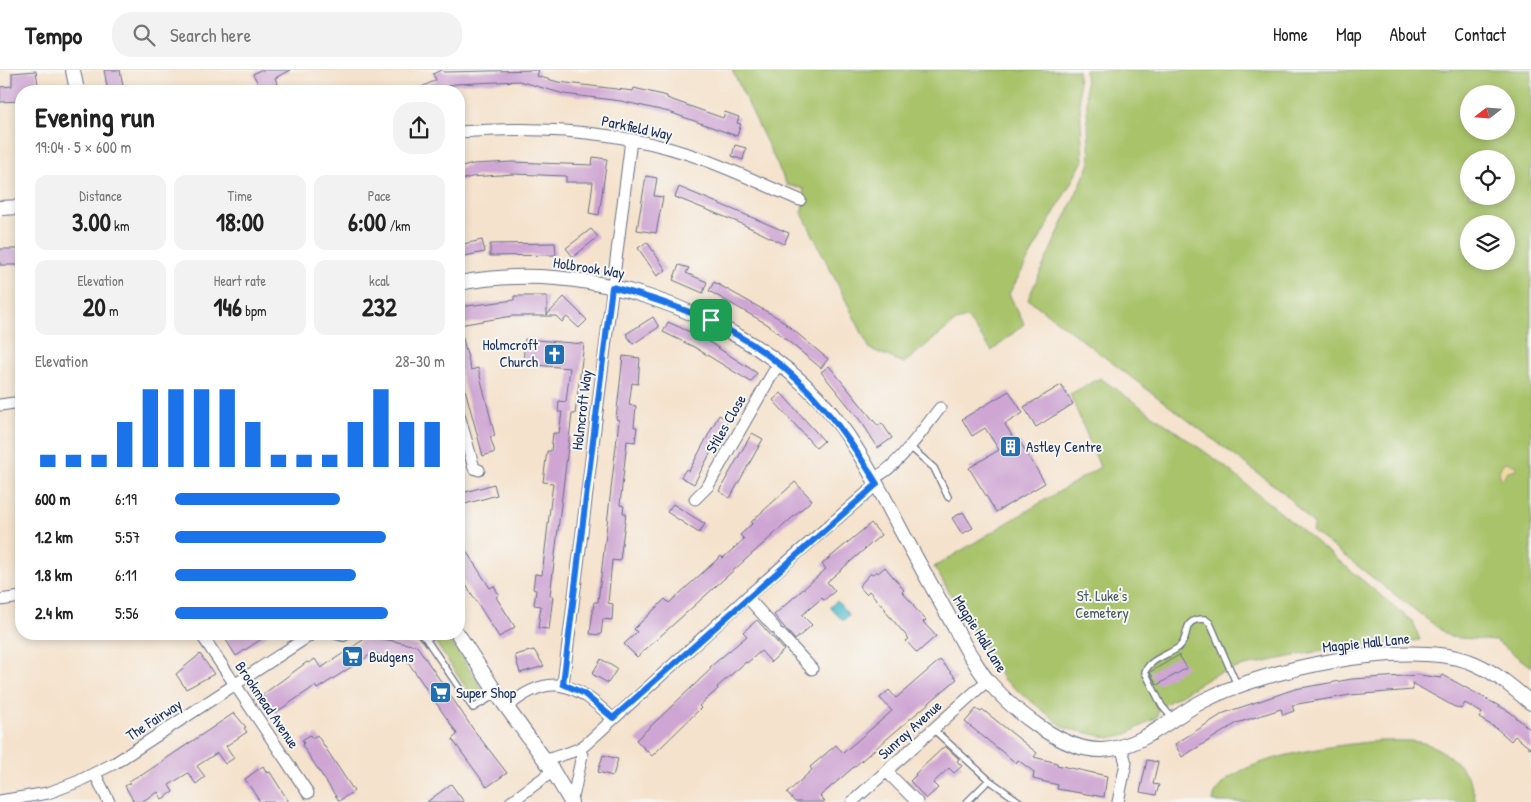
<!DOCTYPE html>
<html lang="en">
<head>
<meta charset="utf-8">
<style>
  body { margin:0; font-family:"Patrick Hand",sans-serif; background:#f2f2f2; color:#222; height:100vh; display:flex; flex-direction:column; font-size:19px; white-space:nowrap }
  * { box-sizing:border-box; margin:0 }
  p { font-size:16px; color:#767676 }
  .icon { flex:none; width:28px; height:28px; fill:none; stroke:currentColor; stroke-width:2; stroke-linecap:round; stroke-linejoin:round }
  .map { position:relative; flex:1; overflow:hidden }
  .details { position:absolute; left:15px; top:15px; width:450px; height:555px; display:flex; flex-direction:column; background:#fff; border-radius:20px; box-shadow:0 2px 8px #0003 }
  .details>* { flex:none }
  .needle { width:32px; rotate:253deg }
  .buttons { position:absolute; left:1460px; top:15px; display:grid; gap:10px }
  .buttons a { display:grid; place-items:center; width:55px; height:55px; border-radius:50%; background:#fff; box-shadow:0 2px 8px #0003; font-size:25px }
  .pin { position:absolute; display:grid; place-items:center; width:42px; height:42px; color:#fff; margin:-21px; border-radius:10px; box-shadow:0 2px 8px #0006 }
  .round { display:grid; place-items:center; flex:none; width:52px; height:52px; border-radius:20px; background:#f2f2f2 }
  .summary { display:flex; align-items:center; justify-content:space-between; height:85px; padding:0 20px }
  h1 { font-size:28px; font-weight:700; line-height:38px }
  .figures { display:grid; grid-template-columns:repeat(3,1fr); gap:8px; height:85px; padding:5px 20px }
  .figures div { display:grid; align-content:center; border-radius:12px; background:#f2f2f2; text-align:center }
  .figures b { font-size:25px; font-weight:700 }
  .figures small { font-size:14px; font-weight:400 }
  .figures p { font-size:14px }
  .chart { height:140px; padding:10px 20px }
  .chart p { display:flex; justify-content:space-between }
  .chart svg { width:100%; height:90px; margin-top:5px; stroke:#1a73e8; stroke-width:6 }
  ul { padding:0 20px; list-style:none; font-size:16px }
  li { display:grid; grid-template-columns:80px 60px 1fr; align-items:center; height:38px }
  li i { height:12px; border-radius:6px; background:#1a73e8 }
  header { display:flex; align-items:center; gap:30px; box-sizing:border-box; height:70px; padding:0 25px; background:#fff; border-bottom:1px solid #e0e0e0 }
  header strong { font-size:24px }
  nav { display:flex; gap:28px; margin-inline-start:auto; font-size:18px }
  .search { width:350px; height:45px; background:#f2f2f2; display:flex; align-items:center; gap:12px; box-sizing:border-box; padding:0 18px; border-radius:20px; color:#767676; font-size:19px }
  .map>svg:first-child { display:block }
  .green { fill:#a8c36a; stroke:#627964; fill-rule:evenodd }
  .sand { fill:#eeda9e; stroke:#84847e }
  .water { fill:#52bece; stroke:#367696 }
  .building { fill:#cea5d3 }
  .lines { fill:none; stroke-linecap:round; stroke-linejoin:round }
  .service-casing { stroke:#676e84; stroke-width:8 }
  .minor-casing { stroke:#676e84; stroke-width:13 }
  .tertiary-casing { stroke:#676e84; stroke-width:16 }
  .service { stroke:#fff; stroke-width:5.5 }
  .minor { stroke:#fff; stroke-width:11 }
  .tertiary { stroke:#fff; stroke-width:14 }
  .route-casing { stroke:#fff; stroke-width:10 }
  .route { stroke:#1a73e8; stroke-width:6 }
  .labels { text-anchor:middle; stroke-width:4; stroke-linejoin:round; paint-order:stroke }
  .street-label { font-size:15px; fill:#1b2f5e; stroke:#f6f6f2 }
  .poi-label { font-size:15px; fill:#1b2f5e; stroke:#f6f6f2; text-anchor:start }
  .park-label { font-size:15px; fill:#455b62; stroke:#f6f6f2 }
</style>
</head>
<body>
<header>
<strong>Tempo</strong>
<div class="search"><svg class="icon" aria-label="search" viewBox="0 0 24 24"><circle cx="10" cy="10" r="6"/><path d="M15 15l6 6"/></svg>Search here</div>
<nav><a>Home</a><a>Map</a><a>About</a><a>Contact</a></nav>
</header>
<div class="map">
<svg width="1531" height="732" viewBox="0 0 1531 732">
  <rect width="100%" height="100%" fill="#f6f6f2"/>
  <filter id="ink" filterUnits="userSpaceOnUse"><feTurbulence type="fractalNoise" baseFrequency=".02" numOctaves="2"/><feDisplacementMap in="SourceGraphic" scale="10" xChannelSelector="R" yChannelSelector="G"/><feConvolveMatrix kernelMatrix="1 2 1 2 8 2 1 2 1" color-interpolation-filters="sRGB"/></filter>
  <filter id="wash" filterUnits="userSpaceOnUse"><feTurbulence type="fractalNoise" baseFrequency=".0096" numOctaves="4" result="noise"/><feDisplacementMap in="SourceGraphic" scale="20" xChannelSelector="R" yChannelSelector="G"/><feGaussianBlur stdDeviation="1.12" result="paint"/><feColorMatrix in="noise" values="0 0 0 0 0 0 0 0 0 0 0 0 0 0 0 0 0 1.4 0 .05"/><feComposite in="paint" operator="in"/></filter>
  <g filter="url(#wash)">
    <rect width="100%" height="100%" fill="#f5e2cc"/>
    <path class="green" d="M732 0H1078L1083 91 1009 224 1024 254 992 281 967 248 956 251 904 293 870 279 802 143 804 119 787 115Z
      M1085 0H1531V597L1496 571 1450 567 1312 461 1314 455 1284 423 1028 229 1090 93ZM1469 24H1506V61H1469ZM1469 89H1506V126H1469ZM1469 154H1506V191H1469Z
      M1100 308 1218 391 1413 552 1420 570 1324 580 1240 597 1214 605 1159 638 1157 647 1127 664 1110 668 1065 658 1003 609 934 497 1100 397 1070 324Z
      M446 564 485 623 477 629 473 628 435 572Z
      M1380 671C1393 671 1407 670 1419 672 1446 677 1475 704 1475 732H1213C1216 687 1346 674 1380 671Z"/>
    <path class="sand" d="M1507 392 1516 396V399L1508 401 1503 409 1500 406 1499 401 1503 393Z"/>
    <path class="water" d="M837 531 849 545 843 551 830 537Z"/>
    <g id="blocks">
      <path class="building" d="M104 0H120L124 21H108Z
        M260 0H291L275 8 278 14 264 21H262L253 4Z
        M441 0 444 2 539 0 537 6 558 12 633 21 634 18 667 26V28L723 48 725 42 739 47 737 53 741 54 737 66 669 42 621 31 564 24 519 11 454 14 440 21H414L436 10 433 4Z
        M36 1 39 21H21V31L0 32V17L12 16V3Z
        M735 75 746 78 743 90 732 86Z
        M593 87 607 89 599 145 589 143 593 112H566V106L514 104 471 107 459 111V98L473 94 512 92 592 95Z
        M646 106 657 108 654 126 663 127 656 163 637 160Z
        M679 117 789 163 784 174 740 153 675 127Z
        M591 159 598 167 573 187 566 178Z
        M482 170 485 182 459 187V175Z
        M647 172 666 200 657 206 638 178Z
        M555 173 556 185 490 186V174Z
        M0 179H21V195H0Z
        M679 195 689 198 686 203 707 212 703 223 673 210Z
        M714 212 780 249 828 289 821 298 767 254 709 221Z
        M514 226H547V245L564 227 587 250 579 258 567 247 562 252 556 246H512L459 255V237L514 230Z
        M653 247 659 257 633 274 626 264Z
        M668 252 701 267 757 303 751 312 694 277 663 262Z
        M462 265 471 300 478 298 495 366 490 367 495 382 483 386 459 297V266Z
        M525 269 584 274 575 344H572L550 526H553L549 559 538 558 541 536 534 535 536 520 533 519 535 504 542 505 553 413 543 412 547 381H551L553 363H559L562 342H558L559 331 566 332 570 298 523 294Z
        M623 286 640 288 638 314 632 313 629 335 636 336 634 357H637L635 372 627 371 620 435 624 436 623 443H626L620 491 612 490 608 533 613 534 612 550 603 549 601 565 590 564 594 532H598L619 350 616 349Z
        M829 296 878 356 882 353 892 368 878 378 863 354 821 302Z
        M1061 315 1073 334 1036 357 1024 337Z
        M1009 321 1023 343 1005 354 1016 373 1020 372 1045 413 996 442 969 398 999 380 985 358 972 366 962 349Z
        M781 323 824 371 816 378 773 330Z
        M719 345 728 350 694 414 681 407 686 399 689 401Z
        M752 363 763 369 730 428 719 421Z
        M795 412 812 430 637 587 624 574 637 562 634 559 665 529 669 533 721 486 723 488 744 469 740 465 752 454 751 452Z
        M494 414 497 425 465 434 462 423Z
        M673 434 705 454 699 463 667 442Z
        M963 442 973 458 962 464 952 448Z
        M871 453 881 465 827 512 835 521 824 530 822 528 802 545 812 555 795 570 774 545 826 499 822 494Z
        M459 470 490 518 494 516 499 525 496 527 515 557 499 567 459 504Z
        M885 497 904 520 902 522 914 535 913 536 926 550 923 552 936 566 917 583 906 571 909 569 885 541 886 540 869 521 866 524 859 516 871 503 873 504 876 501 878 503Z
        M757 550 784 580 771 592 761 581 747 593 746 592 717 617 718 619 699 636 701 638 652 686 636 670 711 599 710 597 747 566 743 562Z
        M235 564H269L236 586 226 570Z
        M369 566 417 576 473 659 507 703 487 717 452 669 457 665 456 662 408 592 373 583 317 619 315 616 275 643 262 625 307 592 309 593 315 589 321 598Z
        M534 580 544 596 520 603 515 585Z
        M200 584 214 604 186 619 176 604Z
        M1179 585 1187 598 1157 615 1150 602Z
        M601 589 617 599 608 613 592 604Z
        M940 590 957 609 820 726 825 732H795L787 723 812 700 810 697 836 675 843 683 892 641 880 628 889 620 896 628Z
        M1420 605 1441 608 1443 605 1510 642 1531 660V679L1515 666 1511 671 1496 658 1479 648 1482 643 1465 633 1461 639 1453 636 1412 613 1413 620 1350 625 1292 635 1294 641 1283 645 1281 639 1237 653 1182 687 1175 674 1224 643 1295 619 1352 609Z
        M976 639 981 642 983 640 1037 683 1034 687 1057 693V695L1107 706 1104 727 1057 719 1058 715 1033 709 1034 702 1018 690 1016 693 965 652Z
        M234 643 246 657 244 658 247 662 226 676 234 688 225 694 217 683 197 696 205 707 196 714 188 703 169 715 173 722 162 729 158 722 141 732H134L125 716 130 713 129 711 141 704 142 705Z
        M310 665 312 668 317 665 354 721 339 731 302 675 304 673 302 670Z
        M945 676 959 689 957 691 962 696 954 703 949 698 933 713 938 718 926 729 910 711 916 705 915 704Z
        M603 685 618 689 613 706 598 702Z
        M1147 690 1158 692 1153 714 1159 715 1156 725 1140 722Z
        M263 696 267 703 270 702 289 732H260L245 709Z
        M451 714 464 732H427Z"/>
    </g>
  </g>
  <g filter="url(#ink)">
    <use href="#blocks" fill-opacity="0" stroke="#676e84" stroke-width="1"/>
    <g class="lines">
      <defs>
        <path id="service" d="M909 376 934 398 948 427
          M328 564 344 568 351 564
          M420 564 426 569 473 638 497 624
          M426 569 435 564
          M1173 649 1162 636 1145 602C1149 589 1169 585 1179 577 1192 566 1179 549 1205 549L1210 553 1237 615
          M933 659 989 710 1020 732
          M967 732 989 710"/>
        <path id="minor" d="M459 62C535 56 614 60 688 84 726 96 763 115 800 130
          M0 335 21 332
          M459 345 474 398 479 400
          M873 407C892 405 927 354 940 338
          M695 429 708 416 774 301 780 294
          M747 527 775 558
          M0 530 21 527
          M201 564 308 723
          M780 564 812 599
          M563 614 631 70
          M506 638C550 600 576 613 613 649
          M547 691C559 683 573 685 586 674L747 527 877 414
          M886 701 917 732
          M95 704 109 732
          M568 727 574 723 582 685 579 680
          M0 731 48 723 77 712 115 693 312 564
          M511 732 553 701
          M852 732 988 610
          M1118 732 1126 693 1121 677"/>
        <path id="tertiary" d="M73 0 77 21
          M0 138 21 137
          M459 213C522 201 588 207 649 227 714 249 771 279 819 329 855 368 878 417 903 464 924 503 946 541 967 580 974 590 980 602 988 611 1013 640 1062 681 1102 680 1142 678 1170 648 1203 631 1265 599 1402 569 1468 591 1493 600 1512 617 1531 633
          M458 564 497 624 553 701 571 732"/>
      </defs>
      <use href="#service" class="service-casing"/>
      <use href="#minor" class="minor-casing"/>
      <use href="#tertiary" class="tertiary-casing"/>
      <use href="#service" class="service"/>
      <use href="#minor" class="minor"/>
      <use href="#tertiary" class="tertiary"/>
    </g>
  </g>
  <g class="lines" filter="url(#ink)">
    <defs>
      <path id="route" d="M612 217C743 252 807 297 877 414L613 648 583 623 563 614Z"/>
    </defs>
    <use href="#route" class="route-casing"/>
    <use href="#route" class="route"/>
  </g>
  <defs>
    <symbol id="church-square" viewBox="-11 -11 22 22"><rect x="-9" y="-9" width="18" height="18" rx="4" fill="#1f6fb2" stroke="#f6f6f2"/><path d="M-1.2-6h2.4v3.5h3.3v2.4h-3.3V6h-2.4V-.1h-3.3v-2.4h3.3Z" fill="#fff"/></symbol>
    <symbol id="building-square" viewBox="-11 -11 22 22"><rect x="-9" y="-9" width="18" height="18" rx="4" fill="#1f6fb2" stroke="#f6f6f2"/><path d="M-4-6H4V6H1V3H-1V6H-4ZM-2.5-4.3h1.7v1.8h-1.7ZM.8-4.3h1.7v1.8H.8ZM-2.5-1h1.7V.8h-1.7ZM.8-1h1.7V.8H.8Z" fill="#fff"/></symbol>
    <symbol id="supermarket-square" viewBox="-11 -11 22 22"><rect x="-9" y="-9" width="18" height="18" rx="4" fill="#1f6fb2" stroke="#f6f6f2"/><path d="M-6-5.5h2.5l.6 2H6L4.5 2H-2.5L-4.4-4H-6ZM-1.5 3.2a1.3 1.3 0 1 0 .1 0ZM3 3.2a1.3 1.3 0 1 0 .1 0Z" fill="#fff"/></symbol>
  </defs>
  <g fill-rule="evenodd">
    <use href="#church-square" x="542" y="272" width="25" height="25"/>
    <use href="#building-square" x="998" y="364" width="25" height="25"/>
    <use href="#supermarket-square" x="340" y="574" width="25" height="25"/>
    <use href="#supermarket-square" x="428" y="610" width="25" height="25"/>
  </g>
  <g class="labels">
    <g class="street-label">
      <text transform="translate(637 58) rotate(12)" y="5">Parkfield Way</text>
      <text transform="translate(589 198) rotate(9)" y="5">Holbrook Way</text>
      <text transform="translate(582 340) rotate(-83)" y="5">Holmcroft Way</text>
      <text transform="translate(726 354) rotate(-60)" y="5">Stiles Close</text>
      <text transform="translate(980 564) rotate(58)" y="5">Magpie Hall Lane</text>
      <text transform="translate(1366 573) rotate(-6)" y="5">Magpie Hall Lane</text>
      <text transform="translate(267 635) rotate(56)" y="5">Brookmead Avenue</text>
      <text transform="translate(154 650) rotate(-33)" y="5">The Fairway</text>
      <text transform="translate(910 660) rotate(-42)" y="5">Sunray Avenue</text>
    </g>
    <g class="poi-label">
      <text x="538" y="280" text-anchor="end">Holmcroft<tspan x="538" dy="17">Church</tspan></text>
      <text x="1026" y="382">Astley Centre</text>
      <text x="369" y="592">Budgens</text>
      <text x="456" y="628">Super Shop</text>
    </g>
    <g class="park-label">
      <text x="1102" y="531">St. Luke's<tspan x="1102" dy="17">Cemetery</tspan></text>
    </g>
  </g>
</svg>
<div class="buttons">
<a><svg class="needle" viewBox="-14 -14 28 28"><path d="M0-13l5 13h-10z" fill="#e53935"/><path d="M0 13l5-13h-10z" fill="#767676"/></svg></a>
<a><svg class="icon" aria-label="locate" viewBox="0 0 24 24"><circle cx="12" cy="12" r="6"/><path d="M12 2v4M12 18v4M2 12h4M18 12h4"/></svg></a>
<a><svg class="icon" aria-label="layers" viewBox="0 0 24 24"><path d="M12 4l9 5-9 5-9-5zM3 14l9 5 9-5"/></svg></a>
</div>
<div class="pin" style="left:711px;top:250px;background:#1e9e55"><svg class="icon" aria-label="arrive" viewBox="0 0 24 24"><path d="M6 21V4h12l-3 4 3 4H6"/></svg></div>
<section class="details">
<div class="summary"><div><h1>Evening run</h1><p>19:04 · 5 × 600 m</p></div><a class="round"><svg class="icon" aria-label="share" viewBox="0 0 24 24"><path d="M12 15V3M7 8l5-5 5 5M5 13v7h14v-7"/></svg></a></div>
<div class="figures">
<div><p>Distance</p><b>3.00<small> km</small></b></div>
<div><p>Time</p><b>18:00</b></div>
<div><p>Pace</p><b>6:00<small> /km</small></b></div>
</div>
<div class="figures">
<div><p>Elevation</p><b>20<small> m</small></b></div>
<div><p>Heart rate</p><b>146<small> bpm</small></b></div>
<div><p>kcal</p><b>232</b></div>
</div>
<div class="chart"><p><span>Elevation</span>28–30 m</p>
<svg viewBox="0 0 160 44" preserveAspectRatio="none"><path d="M5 44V38M15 44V38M25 44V38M35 44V22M45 44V6M55 44V6M65 44V6M75 44V6M85 44V22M95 44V38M105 44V38M115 44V38M125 44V22M135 44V6M145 44V22M155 44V22"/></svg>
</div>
<ul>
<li><b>600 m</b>6:19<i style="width:61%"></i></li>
<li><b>1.2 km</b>5:57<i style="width:78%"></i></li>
<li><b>1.8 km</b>6:11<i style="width:67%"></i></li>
<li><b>2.4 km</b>5:56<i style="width:79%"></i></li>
</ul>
</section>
</div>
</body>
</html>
